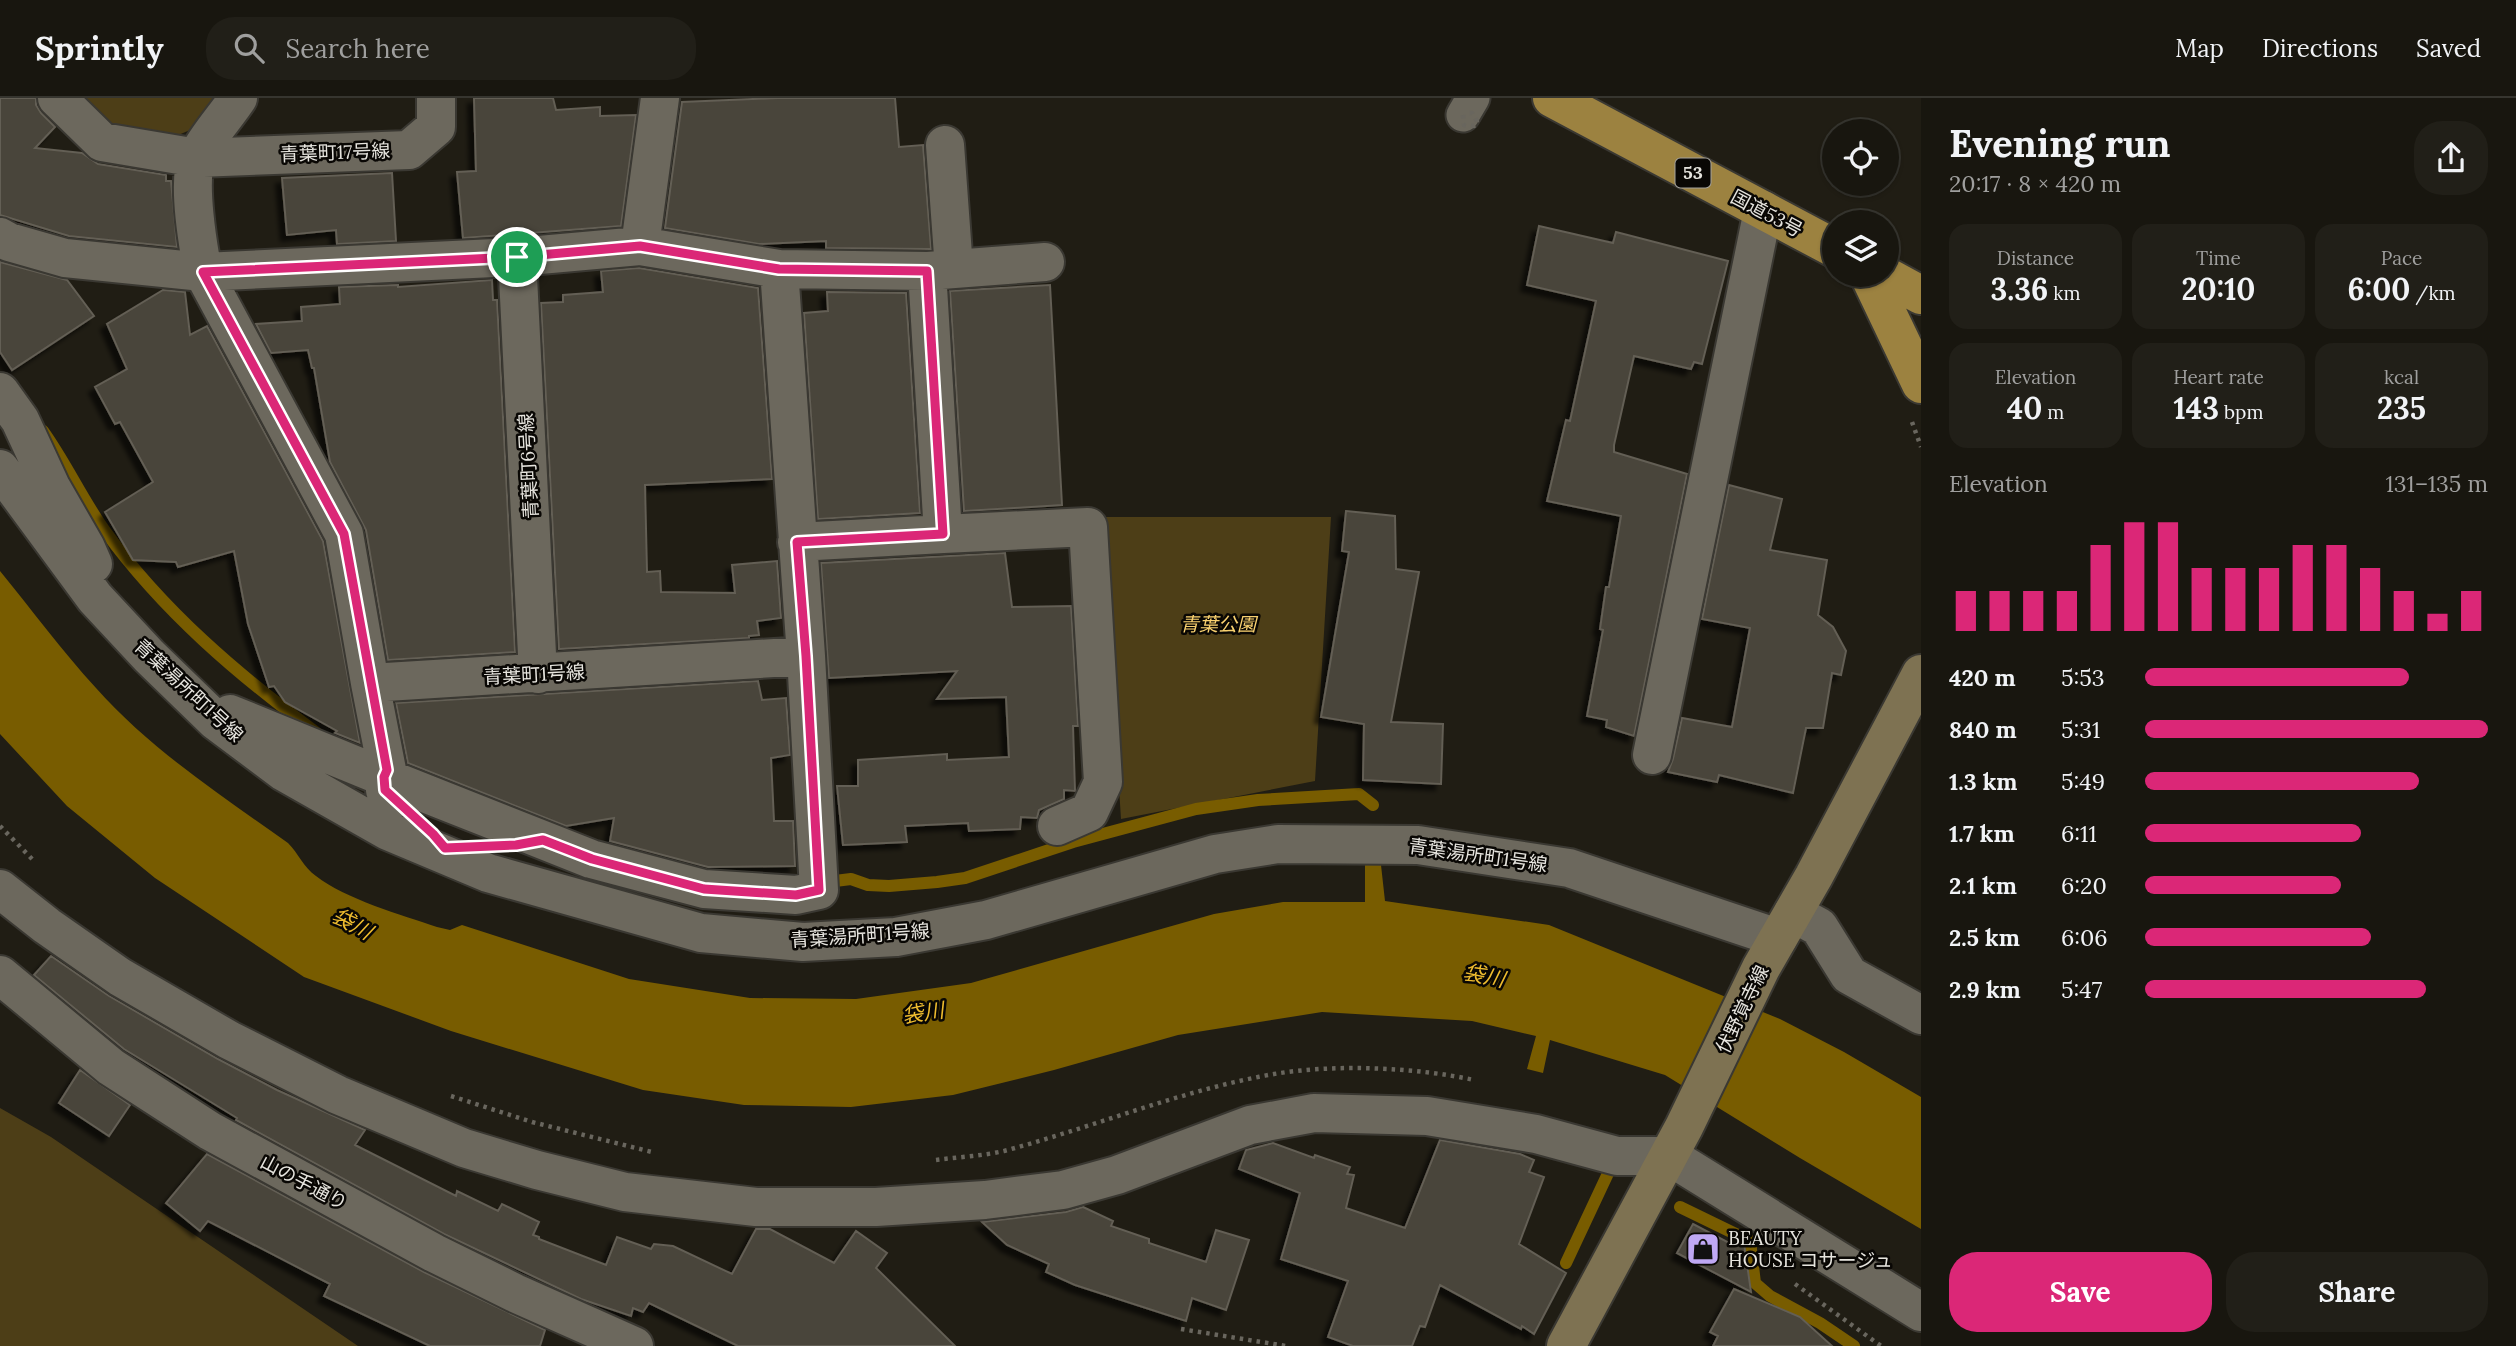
<!DOCTYPE html>
<html lang="en">
<head>
<meta charset="utf-8">
<style>
  body { margin:0; font-family:Lora,"Noto Sans JP",serif; background:#211f18; color:#f1f3f6; height:100vh; display:flex; flex-direction:column; font-size:26px; white-space:nowrap }
  * { box-sizing:border-box; margin:0 }
  p { font-size:23px; color:#9f9f9e }
  .icon { flex:none; width:38px; height:38px; fill:none; stroke:currentColor; stroke-width:2; stroke-linecap:round; stroke-linejoin:round }
  .map { position:relative; flex:1; overflow:hidden }
  .details { display:flex; flex-direction:column; background:#18160f; width:595px }
  .details>* { flex:none }
  .buttons { position:absolute; left:1822px; top:21px; display:grid; gap:14px }
  .buttons a { display:grid; place-items:center; width:77px; height:77px; border-radius:50%; background:#18160f; box-shadow:0 2px 5px #0004,0 0 0 2px #36352f; font-size:35px }
  .pin { position:absolute; display:grid; place-items:center; width:60px; height:60px; color:#fff; margin:-30px; border:4px solid #fff; border-radius:50%; box-shadow:0 2px 7px #0007 }
  .round { display:grid; place-items:center; flex:none; width:74px; height:74px; border-radius:28px; background:#211f18 }
  .overview { display:flex; align-items:center; justify-content:space-between; height:119px; padding:0 28px }
  h1 { font-size:38px; font-weight:700; line-height:52px }
  .metrics { display:grid; grid-template-columns:repeat(3,1fr); gap:10px; height:119px; padding:7px 28px }
  .metrics div { display:grid; align-content:center; border-radius:18px; background:#211f18; text-align:center }
  .metrics b { font-size:30px; font-weight:700 }
  .metrics small { font-size:19px; font-weight:400 }
  .metrics p { font-size:19px }
  .chart { height:196px; padding:14px 28px }
  .chart p { display:flex; justify-content:space-between }
  .chart svg { width:100%; height:126px; margin-top:7px; stroke:#db2777; stroke-width:6 }
  .button { display:flex; gap:14px; margin-top:auto; padding:14px 28px }
  .button a { flex:1; height:80px; border-radius:28px; background:#db2777; color:#fff; font-size:28px; font-weight:700; line-height:80px; text-align:center }
  .button a+a { background:#211f18; color:#f1f3f6 }
  ul { padding:0 28px; list-style:none; font-size:23px }
  li { display:grid; grid-template-columns:112px 84px 1fr; align-items:center; height:52px }
  li i { height:18px; border-radius:9px; background:#db2777 }
  header { display:flex; align-items:center; gap:42px; box-sizing:border-box; height:98px; padding:0 35px; background:#18160f; border-bottom:2px solid #36352f }
  header strong { font-size:33px }
  nav { display:flex; gap:38px; margin-inline-start:auto; font-size:24px }
  .search { width:490px; height:63px; background:#211f18; display:flex; align-items:center; gap:18px; box-sizing:border-box; padding:0 24px; border-radius:28px; color:#9f9f9e; font-size:26px }
  main { display:flex; flex:1; min-height:0 }
  .map>svg:first-child { display:block }
  .green { fill:#4d3e17 }
  .water { fill:#785c00 }
  .lines { fill:none; stroke-linecap:round; stroke-linejoin:round }
  .stream { stroke:#785c00; stroke-width:12 }
  .building { fill:#48443a; stroke:#635e54; stroke-width:2; filter:url(#shadow) }
  .pedestrian-casing { stroke:#3a3832; stroke-width:37 }
  .minor-casing { stroke:#3a3832; stroke-width:42 }
  .secondary-casing { stroke:#3a3832; stroke-width:42 }
  .trunk-casing { stroke:#3a3832; stroke-width:42 }
  .path { stroke:#69665e; stroke-width:4.5; stroke-dasharray:3.5 5; stroke-linecap:butt }
  .pedestrian { stroke:#6c685d; stroke-width:33 }
  .minor { stroke:#6c685d; stroke-width:38 }
  .secondary { stroke:#7e7252; stroke-width:38 }
  .trunk { stroke:#9c8240; stroke-width:38 }
  .path-bridge { stroke:#69665e; stroke-width:4.5; stroke-dasharray:3.5 5; stroke-linecap:butt }
  .route-casing { stroke:#fff; stroke-width:14 }
  .route { stroke:#db2777; stroke-width:9 }
  .labels { text-anchor:middle; stroke-width:5; stroke-linejoin:round; paint-order:stroke }
  .shield { fill:#090704; stroke:#a4a29d; stroke-width:2 }
  .shield-label { font-size:18px; font-weight:bold; fill:#e6e4de }
  .street-label { font-size:19px; fill:#e6e4de; stroke:#090704 }
  .park-label { font-size:19px; font-style:italic; fill:#f9d170; stroke:#090704 }
  .poi-label { font-size:19px; fill:#e6e4de; stroke:#090704; text-anchor:start }
  .water-label { font-size:21px; font-style:italic; fill:#eebc2f; stroke:#090704 }
</style>
</head>
<body>
<header>
<strong>Sprintly</strong>
<div class="search"><svg class="icon" aria-label="search" viewBox="0 0 24 24"><circle cx="10" cy="10" r="6"/><path d="M15 15l6 6"/></svg>Search here</div>
<nav><a>Map</a><a>Directions</a><a>Saved</a></nav>
</header>
<main>
<div class="map">
<svg width="1921" height="1248" viewBox="0 0 1921 1248">
  <defs>
    <filter id="shadow"><feDropShadow dx="-6" dy="6" stdDeviation="2" flood-color="#0009"/></filter>
  </defs>
  <rect width="100%" height="100%" fill="#201d14"/>
  <path class="green" d="M79 0H217L197 29 176 38 107 29Z
    M1102 419H1331L1315 683 1121 721Z
    M0 1010 51 1039 358 1248H0Z"/>
  <path class="water" d="M0 473C32 512 62 553 96 590 150 651 222 698 288 745 299 756 303 769 316 778 345 801 402 817 437 829L450 832 462 827 629 881 750 900 856 901 971 885 1214 816 1283 804H1365V765L1381 767 1385 803 1549 827 1780 921 1844 954 1921 999V1131L1800 1060 1665 977 1550 942 1543 975 1527 971 1536 938 1472 923 1322 914 1178 937 1054 972 953 997 851 1009 744 1007 643 992 451 933 304 879 155 780 67 708 0 636Z"/>
  <g class="lines">
    <path class="stream" d="M43 333C66 365 82 401 105 433 163 513 238 577 317 635
      M835 783 851 781 868 787 889 788 937 784 965 780 1073 744 1196 711 1258 702 1359 696 1373 707
      M1680 1109 1750 1143 1755 1185 1770 1198 1820 1225 1854 1248
      M1566 1165 1611 1069"/>
  </g>
  <path class="building" d="M0 0H36V7L41 15 55 29 35 50 82 55 98 66 166 77V83H171L177 149 69 138 0 117Z
    M474 0H553L556 12 600 9V18L636 17 621 128 463 140 457 74 476 73Z
    M779 0H895L899 49 923 47 931 151 826 150V143L759 146 665 130 682 4Z
    M392 75 396 143 337 146 336 132 287 137 282 80Z
    M1539 128 1613 145 1616 134 1728 163 1702 266 1694 264 1691 271 1634 258 1614 347V354L1687 376 1634 638 1606 629 1607 622 1587 618 1603 532 1600 531 1606 489H1609L1621 418 1547 403 1566 322 1570 323 1596 203 1527 187Z
    M0 164 67 182 94 218 12 272 0 254Z
    M639 170 758 190 772 381 645 387 647 474 660 473 661 494 735 495 732 467 777 463 781 520 757 523 759 537 749 538V540L559 551 541 205 563 204V197L603 194 601 173Z
    M492 182 493 202H497L515 554 388 562 366 432 330 364 314 270H312L308 252 271 255 256 226 302 223 301 209 340 206 339 189 398 187V189Z
    M1050 187 1062 407 964 413 950 193Z
    M163 192 185 194 190 237 207 228 323 443 360 645 335 635 337 633 285 604 274 588 269 589 248 526 234 453 178 469 176 464 133 462 105 414 153 384 120 324 115 326 95 289 127 271 107 226Z
    M827 194 906 195 920 415 818 421 804 215 828 213Z
    M1729 387 1782 401 1770 452 1827 462 1818 517 1833 529 1846 553 1841 577 1832 575 1823 630H1806L1793 695 1719 677 1717 684 1668 674 1673 661 1682 620 1732 629 1750 530 1702 521Z
    M1346 413 1395 418 1396 471 1419 474 1391 624 1443 626 1441 686 1363 682 1364 626 1321 619 1349 454 1342 453Z
    M1005 455 1012 509 1071 508 1078 628H1073L1075 693 1064 692V701L1039 712 1037 720 1021 719 1020 731 969 733 968 725 905 728 907 744 843 747 837 688H858V662L947 656V662L1009 659 1006 599 937 601 957 573 829 580 821 465Z
    M758 583 762 602 786 600 790 657 771 660 774 723H793L795 768 708 769 610 743 614 720 566 728 408 665 396 605Z
    M51 858 109 898 218 961 277 992 365 1032 355 1047 456 1098 457 1093 498 1113 502 1106 539 1124 533 1137 539 1139V1141L606 1167 617 1139 651 1151 654 1146 673 1148 732 1176 756 1131H770L834 1165 856 1133 887 1155 876 1170 955 1248H738L649 1205 643 1214 633 1210 631 1218 581 1201 444 1136 236 1022 237 1020 124 951 34 877Z
    M80 972 130 1007 109 1038 59 1005Z
    M1440 1042 1520 1056 1534 1062 1529 1074 1544 1079 1519 1146 1566 1175 1534 1236 1522 1228 1521 1231 1440 1187 1425 1229 1420 1228 1412 1248H1353L1328 1239 1348 1183 1281 1161 1300 1095 1239 1071 1246 1052 1273 1045 1314 1060 1315 1057 1350 1069 1347 1076 1354 1077 1346 1110 1405 1130Z
    M207 1056 424 1174 545 1232 540 1248H430L324 1198 330 1186 208 1123 200 1133 166 1105Z
    M1083 1109 1113 1123 1111 1128 1149 1141V1145L1206 1164 1216 1132 1249 1142 1226 1212 1192 1200 1186 1223 1075 1187 1046 1174 1049 1166 1007 1147 982 1124 1066 1114Z
    M1693 1126 1731 1146 1744 1145 1751 1194 1677 1155Z
    M1734 1191 1800 1219 1832 1248H1713L1718 1238 1710 1234Z"/>
  <g class="lines">
    <defs>
      <path id="pedestrian" d="M1463 17 1473 0"/>
      <path id="minor" d="M57 0 102 44 197 60 409 52 436 29V0
        M238 0C227 17 205 41 197 59 187 83 198 148 203 174L344 436 370 585 806 558 779 171 640 148
        M945 47 954 171
        M0 139 9 144 65 160 203 174 517 159 640 148 660 0
        M517 159 538 576
        M779 171 927 173 943 436 797 444
        M928 173 1045 164
        M0 294 20 322 51 389 86 450 93 466
        M0 371 95 500 149 558 216 623 284 674 388 733 488 775 701 835 803 844 896 839 986 822 1215 756 1278 746 1418 747 1569 770 1778 840
        M943 436 1088 429 1103 684 1089 714 1057 728
        M370 585 387 672 384 679 591 761 704 791 796 797 819 792 806 558
        M230 616 384 679 385 692 394 701
        M1652 657 1763 112
        M0 791 47 828 120 879 229 942 338 997 464 1050 537 1072 625 1094 756 1109H876L985 1102 1063 1092 1117 1077 1250 1027 1314 1015 1427 1018 1536 1036 1617 1058H1669L1921 1214
        M1793 815 1819 829 1849 877 1921 917
        M0 877 111 969 210 1033 434 1155 515 1195 634 1248"/>
      <path id="secondary" d="M1566 1248 1684 1029 1761 870 1814 778 1921 576"/>
      <path id="trunk" d="M1552 0 1834 150
        M1869 177 1921 286
        M1884 177 1921 197"/>
    </defs>
    <use href="#pedestrian" class="pedestrian-casing"/>
    <use href="#minor" class="minor-casing"/>
    <use href="#secondary" class="secondary-casing"/>
    <use href="#trunk" class="trunk-casing"/>
    <path class="path" d="M1912 324 1921 349
      M0 728 35 764
      M451 998 532 1024 652 1054
      M936 1062C958 1059 982 1058 1004 1053 1094 1029 1182 992 1274 976 1334 966 1414 969 1474 982
      M1795 1186 1881 1248
      M1181 1231 1286 1248"/>
    <use href="#pedestrian" class="pedestrian"/>
    <use href="#minor" class="minor"/>
    <use href="#secondary" class="secondary"/>
    <use href="#trunk" class="trunk"/>
    <path class="path-bridge" d="M1463 17 1464 27 1474 28 1477 23 1472 15H1467"/>
  </g>
  <g class="lines">
    <defs>
      <path id="route" d="M640 148 779 171 927 173 943 436 797 444 806 558 819 792 796 797 704 791 592 761 543 742 516 747 445 750 433 736 385 692 384 679 387 672 344 436 203 174 517 159Z"/>
    </defs>
    <use href="#route" class="route-casing"/>
    <use href="#route" class="route"/>
  </g>
  <defs>
    <symbol id="shop-square" viewBox="-11 -11 22 22"><rect x="-9" y="-9" width="18" height="18" rx="4" fill="#bfa8f4" stroke="#090704"/><path d="M-5-2.5h2.3a2.7 3.5 0 0 1 5.4 0H5L5.5 6h-11ZM-1.5-2.5h3a1.5 2.3 0 0 0-3 0Z" fill="#111"/></symbol>
  </defs>
  <g fill-rule="evenodd">
    <use href="#shop-square" x="1684" y="1132" width="38" height="38"/>
  </g>
  <g class="labels">
    <rect class="shield" x="1675.5" y="60.5" width="35" height="29" rx="5"/>
    <g class="shield-label">
      <text x="1693" y="81">53</text>
    </g>
    <g class="street-label">
      <text transform="translate(335 54) rotate(-2)" y="7">青葉町17号線</text>
      <text transform="translate(1767 115) rotate(28)" y="7">国道53号</text>
      <text transform="translate(528 368) rotate(-93)" y="7">青葉町6号線</text>
      <text transform="translate(534 576) rotate(-3)" y="7">青葉町1号線</text>
      <text transform="translate(189 592) rotate(43)" y="7">青葉湯所町1号線</text>
      <text transform="translate(1478 757) rotate(8)" y="7">青葉湯所町1号線</text>
      <text transform="translate(860 837) rotate(-4)" y="7">青葉湯所町1号線</text>
      <text transform="translate(1742 911) rotate(-64)" y="7">伏野覚寺線</text>
      <text transform="translate(304 1084) rotate(28)" y="7">山の手通り</text>
    </g>
    <g class="park-label">
      <text x="1218" y="533">青葉公園</text>
    </g>
    <g class="poi-label">
      <text x="1728" y="1147">BEAUTY<tspan x="1728" dy="22">HOUSE コサージュ</tspan></text>
    </g>
    <g class="water-label">
      <text transform="translate(352 826) rotate(29)" y="7">袋川</text>
      <text transform="translate(1484 878) rotate(12)" y="7">袋川</text>
      <text transform="translate(923 915) rotate(-8)" y="7">袋川</text>
    </g>
  </g>
</svg>
<div class="buttons">
<a><svg class="icon" aria-label="locate" viewBox="0 0 24 24"><circle cx="12" cy="12" r="6"/><path d="M12 2v4M12 18v4M2 12h4M18 12h4"/></svg></a>
<a><svg class="icon" aria-label="layers" viewBox="0 0 24 24"><path d="M12 4l9 5-9 5-9-5zM3 14l9 5 9-5"/></svg></a>
</div>
<div class="pin" style="left:517px;top:159px;background:#1e9e55"><svg class="icon" aria-label="arrive" viewBox="0 0 24 24"><path d="M6 21V4h12l-3 4 3 4H6"/></svg></div>
</div>
<section class="details">
<div class="overview"><div><h1>Evening run</h1><p>20:17 · 8 × 420 m</p></div><a class="round"><svg class="icon" aria-label="share" viewBox="0 0 24 24"><path d="M12 15V3M7 8l5-5 5 5M5 13v7h14v-7"/></svg></a></div>
<div class="metrics">
<div><p>Distance</p><b>3.36<small> km</small></b></div>
<div><p>Time</p><b>20:10</b></div>
<div><p>Pace</p><b>6:00<small> /km</small></b></div>
</div>
<div class="metrics">
<div><p>Elevation</p><b>40<small> m</small></b></div>
<div><p>Heart rate</p><b>143<small> bpm</small></b></div>
<div><p>kcal</p><b>235</b></div>
</div>
<div class="chart"><p><span>Elevation</span>131–135 m</p>
<svg viewBox="0 0 160 44" preserveAspectRatio="none"><path d="M5 44V30M15 44V30M25 44V30M35 44V30M45 44V14M55 44V6M65 44V6M75 44V22M85 44V22M95 44V22M105 44V14M115 44V14M125 44V22M135 44V30M145 44V38M155 44V30"/></svg>
</div>
<ul>
<li><b>420 m</b>5:53<i style="width:77%"></i></li>
<li><b>840 m</b>5:31<i style="width:100%"></i></li>
<li><b>1.3 km</b>5:49<i style="width:80%"></i></li>
<li><b>1.7 km</b>6:11<i style="width:63%"></i></li>
<li><b>2.1 km</b>6:20<i style="width:57%"></i></li>
<li><b>2.5 km</b>6:06<i style="width:66%"></i></li>
<li><b>2.9 km</b>5:47<i style="width:82%"></i></li>
</ul>
<div class="button"><a>Save</a><a>Share</a></div>
</section>
</main>
</body>
</html>
